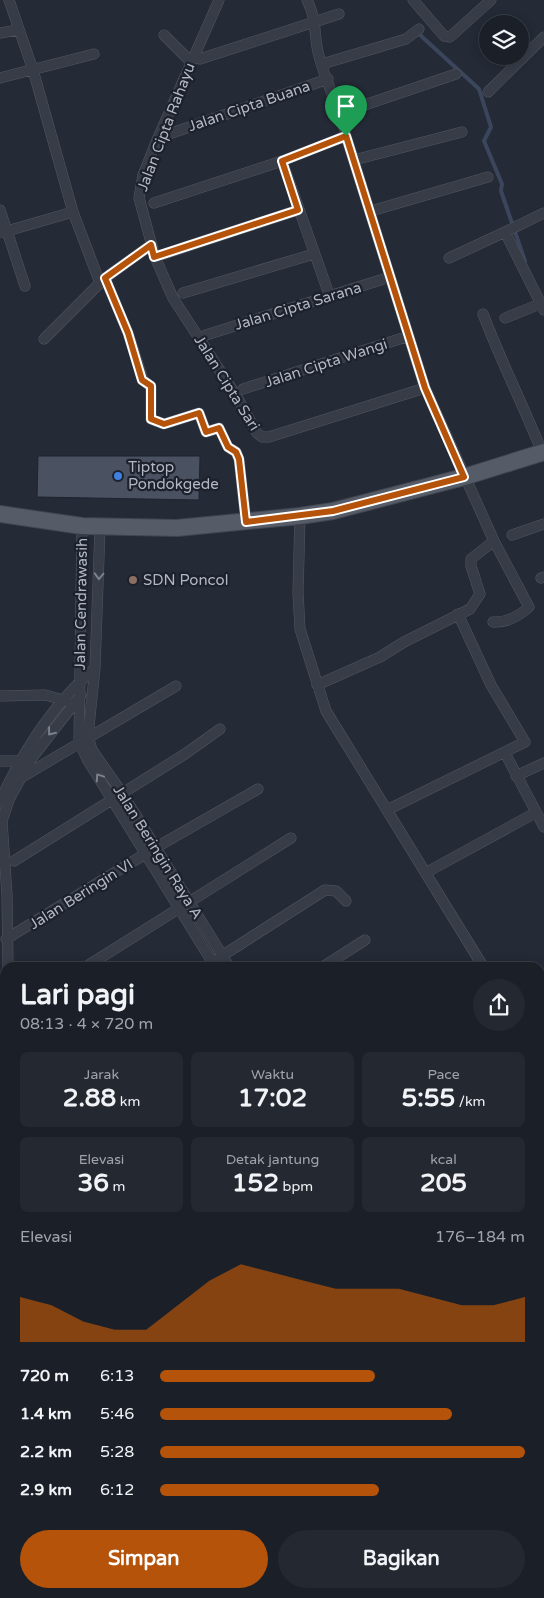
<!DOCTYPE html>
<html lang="id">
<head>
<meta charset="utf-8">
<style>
  body { margin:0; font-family:"Varela Round",sans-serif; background:#242830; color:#f1f3f6; height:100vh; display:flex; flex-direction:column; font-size:19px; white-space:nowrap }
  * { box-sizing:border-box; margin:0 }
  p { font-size:16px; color:#a0a3a8 }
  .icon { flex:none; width:28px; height:28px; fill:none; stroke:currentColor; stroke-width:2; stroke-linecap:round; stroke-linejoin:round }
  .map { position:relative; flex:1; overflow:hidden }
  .side { position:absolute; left:0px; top:962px; width:545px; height:636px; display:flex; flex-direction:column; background:#1b2028; border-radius:15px 15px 0 0; box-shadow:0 2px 12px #0003,0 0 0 1px #393e45 }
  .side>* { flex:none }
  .tools { position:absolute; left:479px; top:15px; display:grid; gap:10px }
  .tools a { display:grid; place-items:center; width:50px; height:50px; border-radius:50%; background:#1b2028; box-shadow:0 2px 12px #0003,0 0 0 1px #393e45; font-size:25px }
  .pin { position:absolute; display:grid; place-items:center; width:42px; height:42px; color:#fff; margin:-51px -21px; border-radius:50% 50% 50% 0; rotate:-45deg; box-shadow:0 0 5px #0007 }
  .pin .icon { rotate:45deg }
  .round { display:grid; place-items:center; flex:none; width:52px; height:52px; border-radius:26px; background:#242830 }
  .headline { display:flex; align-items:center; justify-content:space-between; height:85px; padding:0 20px }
  h1 { font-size:28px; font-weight:700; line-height:38px }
  .metrics { display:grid; grid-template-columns:repeat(3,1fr); gap:8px; height:85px; padding:5px 20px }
  .metrics div { display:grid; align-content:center; border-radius:8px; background:#242830; text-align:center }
  .metrics b { font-size:25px; font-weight:700 }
  .metrics small { font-size:14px; font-weight:400 }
  .metrics p { font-size:14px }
  .chart { height:140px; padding:10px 20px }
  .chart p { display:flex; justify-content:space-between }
  .chart svg { width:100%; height:90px; margin-top:5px; fill:#b45309; opacity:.7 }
  .action { display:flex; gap:10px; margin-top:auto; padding:10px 20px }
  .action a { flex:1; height:58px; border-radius:30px; background:#b45309; color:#fff; font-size:20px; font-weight:700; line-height:58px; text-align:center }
  .action a+a { background:#242830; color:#f1f3f6 }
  ul { padding:0 20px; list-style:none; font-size:16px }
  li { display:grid; grid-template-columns:80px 60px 1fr; align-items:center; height:38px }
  li i { height:12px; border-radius:6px; background:#b45309 }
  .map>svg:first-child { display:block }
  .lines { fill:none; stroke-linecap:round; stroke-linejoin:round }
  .stream { stroke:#3b465d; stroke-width:4 }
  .building { fill:#4a5160; stroke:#1e232e }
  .street-casing { stroke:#525762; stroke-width:11 }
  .primary-casing { stroke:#404550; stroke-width:18 }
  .street { stroke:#373c47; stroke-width:10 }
  .primary { stroke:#555b67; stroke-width:16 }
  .oneway { stroke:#7b808b }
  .route-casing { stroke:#fff; stroke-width:10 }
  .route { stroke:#b45309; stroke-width:6 }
  .shop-dot { fill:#3f7fe0; stroke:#1c212c; stroke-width:2 }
  .education-dot { fill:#8d6e63; stroke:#1c212c; stroke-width:2 }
  .labels { text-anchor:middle; stroke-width:4.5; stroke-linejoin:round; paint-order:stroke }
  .street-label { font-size:15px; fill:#b2b7c3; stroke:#1c212c }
  .poi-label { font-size:15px; fill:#b2b7c3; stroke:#1c212c; text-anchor:start }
</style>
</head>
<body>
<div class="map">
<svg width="544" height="1598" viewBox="0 0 544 1598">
  <rect width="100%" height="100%" fill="#242a36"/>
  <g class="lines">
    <path class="stream" d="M419 34 479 89 491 127 484 141 502 184 501 191 525 261"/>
  </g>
  <path class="building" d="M38 456H200L199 500 37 497Z"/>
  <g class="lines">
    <defs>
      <path id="street" d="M9 0 33 70 73 212 100 283
        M219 0 157 140 143 175 139 198 155 257 173 298 237 397 257 433 262 437H269L425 388
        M307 0C318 22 313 35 319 56 326 84 340 108 346 136L425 388 494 541 471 559V566L480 594 470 609 404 642 380 657 317 685
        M413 0 444 36 450 37 491 0
        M0 33 18 30
        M164 35 191 62
        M200 59 339 14
        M322 64 406 39 419 29
        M0 78 94 54
        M488 92 544 37
        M341 113 456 74
        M169 134 328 79
        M354 160 462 132
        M282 161 330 297
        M154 203 282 161 346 136
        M0 210 7 231 73 212
        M371 211 488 177
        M544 213 505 232 544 310
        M1 232 7 231 25 286
        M155 257 298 210
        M449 258 505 232
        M105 278 128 333 143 380 151 387V419L164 424 199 413 206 432 219 428 228 447 236 452 239 459 246 522
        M183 293 314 254
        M483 314C501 361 523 405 542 452
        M505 318 540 304
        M206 335 390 277
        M44 339 105 278 151 245
        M243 389 409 336
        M300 516 298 593 300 629 326 711 484 968
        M82 526 79 742 87 759 216 968
        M100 528 95 668 88 736 92 750 122 793 230 968
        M512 535 544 524
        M541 578 544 577
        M493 622C507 623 519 616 529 607L494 541
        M0 696 45 695 67 701
        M505 753 544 827
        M0 761H19L23 764
        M516 776 544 763
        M22 777 176 686
        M0 801C23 751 53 704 95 668
        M387 810 525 742 491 685 458 614
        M14 861 185 754 220 729
        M427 872 535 813
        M6 939 155 848 258 789
        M396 967V968
        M8 968 7 895 2 821 9 800 31 759 81 695
        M84 968 291 838
        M203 968 325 890 336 891 346 901
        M321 968 365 940
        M540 995 544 994
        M0 1000H5
        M0 1041H5
        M540 1098 544 1093
        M0 1101V1125
        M540 1124 544 1137
        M0 1291H5
        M540 1299 544 1297
        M540 1352 544 1369
        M0 1363 5 1472
        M540 1512 544 1508
        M0 1520 5 1521
        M0 1589H5
        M224 1594 226 1598
        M11 1598 13 1594"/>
      <path id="primary" d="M0 514 82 526 177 528 300 516 333 511 464 477 544 452"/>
    </defs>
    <use href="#street" class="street-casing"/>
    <use href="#primary" class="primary-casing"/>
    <use href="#street" class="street"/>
    <use href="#primary" class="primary"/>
  </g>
  <defs><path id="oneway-chevron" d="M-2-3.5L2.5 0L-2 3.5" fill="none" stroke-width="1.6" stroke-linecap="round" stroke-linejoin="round" transform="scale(1.25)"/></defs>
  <g class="oneway">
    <use href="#oneway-chevron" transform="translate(99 576) rotate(92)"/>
    <use href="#oneway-chevron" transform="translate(51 732) rotate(128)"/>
    <use href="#oneway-chevron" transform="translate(99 777) rotate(-124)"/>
  </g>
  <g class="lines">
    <defs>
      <path id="route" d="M346 136 425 388 464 477 333 511 246 522 239 459 236 452 228 447 219 428 206 432 199 413 164 424 151 419V386L142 380 128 333 105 278 151 245 154 257 298 210 282 161Z"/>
    </defs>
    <use href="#route" class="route-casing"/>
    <use href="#route" class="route"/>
  </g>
  <circle class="shop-dot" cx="118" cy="476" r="5"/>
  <circle class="education-dot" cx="133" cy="580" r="5"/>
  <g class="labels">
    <g class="street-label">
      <text transform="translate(249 106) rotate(-19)" y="5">Jalan Cipta Buana</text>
      <text transform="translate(166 127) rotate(-69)" y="5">Jalan Cipta Rahayu</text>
      <text transform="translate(298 306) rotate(-17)" y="5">Jalan Cipta Sarana</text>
      <text transform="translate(326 363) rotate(-18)" y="5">Jalan Cipta Wangi</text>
      <text transform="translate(227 383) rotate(58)" y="5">Jalan Cipta Sari</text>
      <text transform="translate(81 604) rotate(-89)" y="5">Jalan Cendrawasih</text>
      <text transform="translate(158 852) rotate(58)" y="5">Jalan Beringin Raya A</text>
      <text transform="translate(81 894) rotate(-32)" y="5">Jalan Beringin VI</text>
    </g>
    <g class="poi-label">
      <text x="128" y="472">Tiptop<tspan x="128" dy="17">Pondokgede</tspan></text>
      <text x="143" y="585">SDN Poncol</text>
    </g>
  </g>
</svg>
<div class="tools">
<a><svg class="icon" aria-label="layers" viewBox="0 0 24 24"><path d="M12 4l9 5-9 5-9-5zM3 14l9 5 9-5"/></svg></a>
</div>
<div class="pin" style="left:346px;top:136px;background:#1e9e55"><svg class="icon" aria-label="arrive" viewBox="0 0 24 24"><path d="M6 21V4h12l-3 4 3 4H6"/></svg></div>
<section class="side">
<div class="headline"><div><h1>Lari pagi</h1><p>08:13 · 4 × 720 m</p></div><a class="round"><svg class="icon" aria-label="share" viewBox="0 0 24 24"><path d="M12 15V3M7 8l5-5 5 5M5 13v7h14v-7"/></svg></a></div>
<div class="metrics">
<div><p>Jarak</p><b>2.88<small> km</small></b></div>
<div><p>Waktu</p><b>17:02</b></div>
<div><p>Pace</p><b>5:55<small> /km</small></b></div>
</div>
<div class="metrics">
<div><p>Elevasi</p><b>36<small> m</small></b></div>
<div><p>Detak jantung</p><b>152<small> bpm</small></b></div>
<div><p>kcal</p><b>205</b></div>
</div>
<div class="chart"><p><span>Elevasi</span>176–184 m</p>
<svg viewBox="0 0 160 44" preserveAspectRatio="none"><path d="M0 44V22L10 26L20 34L30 38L40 38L50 26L60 14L70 6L80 10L90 14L100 18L110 18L120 18L130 22L140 26L150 26L160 22V44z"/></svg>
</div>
<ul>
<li><b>720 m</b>6:13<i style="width:59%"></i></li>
<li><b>1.4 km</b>5:46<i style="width:80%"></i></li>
<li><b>2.2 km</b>5:28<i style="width:100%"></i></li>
<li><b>2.9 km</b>6:12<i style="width:60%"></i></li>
</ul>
<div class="action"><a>Simpan</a><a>Bagikan</a></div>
</section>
</div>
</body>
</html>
